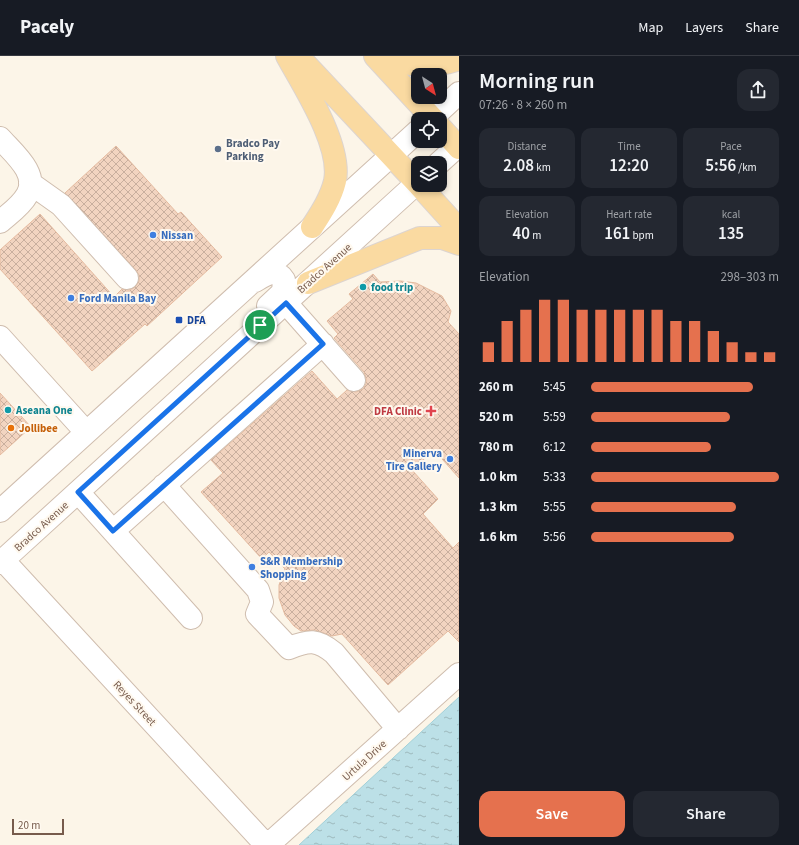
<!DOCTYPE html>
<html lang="en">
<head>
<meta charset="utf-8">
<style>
  body { margin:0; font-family:"Source Sans 3",sans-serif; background:#242831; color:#f1f3f6; height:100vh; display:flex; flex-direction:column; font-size:15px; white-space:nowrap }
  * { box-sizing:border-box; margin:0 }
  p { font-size:13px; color:#9ea1a6 }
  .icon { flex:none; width:22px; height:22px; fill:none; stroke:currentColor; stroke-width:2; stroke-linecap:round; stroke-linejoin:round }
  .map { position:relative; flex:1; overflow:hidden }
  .drawer { display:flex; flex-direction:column; background:#171b24; width:340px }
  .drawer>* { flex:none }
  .needle { width:26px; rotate:144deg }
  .controls { position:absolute; left:411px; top:12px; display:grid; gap:8px }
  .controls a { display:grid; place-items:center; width:36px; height:36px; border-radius:8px; background:#171b24; box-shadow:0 2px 6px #0003; font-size:20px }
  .scale { position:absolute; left:12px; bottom:10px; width:52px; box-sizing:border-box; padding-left:4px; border:2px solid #775b4c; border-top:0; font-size:11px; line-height:14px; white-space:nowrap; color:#775b4c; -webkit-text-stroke:3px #fff9ef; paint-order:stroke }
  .pin { position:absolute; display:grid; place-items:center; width:34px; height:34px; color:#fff; margin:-17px; border:2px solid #fff; border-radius:50%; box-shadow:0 1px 4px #0007 }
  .round { display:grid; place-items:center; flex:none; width:42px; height:42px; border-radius:12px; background:#242831 }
  .summary { display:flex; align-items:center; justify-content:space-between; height:68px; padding:0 20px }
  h1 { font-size:22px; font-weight:600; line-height:30px }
  .metrics { display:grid; grid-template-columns:repeat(3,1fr); gap:6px; height:68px; padding:4px 20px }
  .metrics div { display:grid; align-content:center; border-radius:10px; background:#242831; text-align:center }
  .metrics b { font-size:17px; font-weight:600 }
  .metrics small { font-size:11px; font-weight:400 }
  .metrics p { font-size:11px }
  .chart { height:112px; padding:8px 20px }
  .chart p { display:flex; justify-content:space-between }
  .chart svg { width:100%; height:72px; margin-top:4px; stroke:#e5714e; stroke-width:6 }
  .button { display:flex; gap:8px; margin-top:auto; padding:8px 20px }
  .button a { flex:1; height:46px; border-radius:12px; background:#e5714e; color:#fff; font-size:16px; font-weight:600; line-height:46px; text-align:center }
  .button a+a { background:#242831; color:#f1f3f6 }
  ul { padding:0 20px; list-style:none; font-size:13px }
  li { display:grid; grid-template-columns:64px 48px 1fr; align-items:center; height:30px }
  li i { height:10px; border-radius:5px; background:#e5714e }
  header { display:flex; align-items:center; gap:24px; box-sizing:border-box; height:56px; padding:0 20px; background:#171b24; border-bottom:1px solid #363941 }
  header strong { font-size:19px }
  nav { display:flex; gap:22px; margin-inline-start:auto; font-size:14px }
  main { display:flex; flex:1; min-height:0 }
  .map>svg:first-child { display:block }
  .water { fill:url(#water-ripples); stroke:#a2d0d8 }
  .building { fill:url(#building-cross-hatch); stroke:#e5bba0 }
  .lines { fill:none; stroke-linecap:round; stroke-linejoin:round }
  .minor-casing { stroke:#cfbdae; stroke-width:24 }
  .major-casing { stroke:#dcd4d0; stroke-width:24 }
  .minor { stroke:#fff; stroke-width:22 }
  .major { stroke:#fadaa1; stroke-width:22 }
  .route-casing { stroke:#fff; stroke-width:8 }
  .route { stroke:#1a73e8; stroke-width:5 }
  .service-dot { fill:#5c6f8a; stroke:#fff9ef; stroke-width:1.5 }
  .shop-dot { fill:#3f7fe0; stroke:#fff9ef; stroke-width:1.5 }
  .culture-dot { fill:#0f9aa8; stroke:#fff9ef; stroke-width:1.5 }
  .transit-dot { fill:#1a4fb4; stroke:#fff9ef; stroke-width:1.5 }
  .health-dot { fill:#e0444e; stroke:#fff9ef; stroke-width:1.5 }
  .food-dot { fill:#e8710a; stroke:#fff9ef; stroke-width:1.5 }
  .labels { text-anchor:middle; stroke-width:4; stroke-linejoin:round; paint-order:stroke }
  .service-label { font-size:11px; font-weight:bold; fill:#4e5e75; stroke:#fff9ef; text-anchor:start }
  .shop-label { font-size:11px; font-weight:bold; fill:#366cbe; stroke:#fff9ef; text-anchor:start }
  .street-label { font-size:11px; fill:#775b4c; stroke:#fff9ef }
  .culture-label { font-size:11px; font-weight:bold; fill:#0d838f; stroke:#fff9ef; text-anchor:start }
  .transit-label { font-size:11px; font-weight:bold; fill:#164399; stroke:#fff9ef; text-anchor:start }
  .health-label { font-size:11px; font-weight:bold; fill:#be3a42; stroke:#fff9ef; text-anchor:end }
  .food-label { font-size:11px; font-weight:bold; fill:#c56008; stroke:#fff9ef; text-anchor:start }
</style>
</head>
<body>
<header>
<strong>Pacely</strong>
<nav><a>Map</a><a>Layers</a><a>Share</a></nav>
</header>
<main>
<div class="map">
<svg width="459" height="789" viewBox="0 0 459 789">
  <defs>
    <pattern id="water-ripples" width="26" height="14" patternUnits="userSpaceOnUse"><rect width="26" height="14" fill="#bce0e7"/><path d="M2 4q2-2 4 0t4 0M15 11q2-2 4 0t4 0" fill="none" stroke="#9eb9bd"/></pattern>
    <pattern id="building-cross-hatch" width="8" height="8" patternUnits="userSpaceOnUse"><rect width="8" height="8" fill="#f2d4c0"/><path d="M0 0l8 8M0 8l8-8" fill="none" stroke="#c9af9e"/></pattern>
  </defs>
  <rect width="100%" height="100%" fill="#fcf5e8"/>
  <path class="water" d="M459 641V789H299Z"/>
  <path class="building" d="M116 90 178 158 181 156 222 201 147 270 145 268 92 315 0 213V194L40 158 114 241 122 233 129 234 135 231 139 225V219L136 214 65 137Z
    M373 218 380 226 401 225 416 227 442 240 451 255 448 266 459 278V422L434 394 412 414 438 443 423 458 453 492 459 486V586L448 575 388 629 342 578 332 580 315 574 301 575 294 570 285 559 279 542V529L285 513 269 496 262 503 201 436 223 417 211 404 312 315 337 343 347 334 356 336 363 333 366 328V322L364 316 334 282 338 278 327 265 353 243 349 238Z
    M0 337 31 371 0 399Z"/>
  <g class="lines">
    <defs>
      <path id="minor" d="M431 63 459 37
        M0 82C13 97 40 118 27 139 21 150 9 158 0 166
        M439 107 459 89
        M30 127 61 149 127 222
        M255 225C265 219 276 211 284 224L283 236 268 250
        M286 247 354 324
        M0 281 86 376
        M164 429 258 534 262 546 257 558 289 592C309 584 317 583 334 597L398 673
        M78 436 191 562
        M0 455 418 75
        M113 475 323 288
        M3 504 266 789
        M0 507 418 126
        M268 789 459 618"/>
      <path id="major" d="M287 0C304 31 342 89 335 125 331 142 321 157 312 171
        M298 0 418 128
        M375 0 433 63
        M381 0C408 10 432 13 459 3
        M440 71 459 92
        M419 129 459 173
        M308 227 420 182H442L459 188"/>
    </defs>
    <use href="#minor" class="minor-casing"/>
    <use href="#major" class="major-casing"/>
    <use href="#minor" class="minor"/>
    <use href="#major" class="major"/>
  </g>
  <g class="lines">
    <defs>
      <path id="route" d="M286 247 323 288 113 475 78 436Z"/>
    </defs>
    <use href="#route" class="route-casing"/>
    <use href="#route" class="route"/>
  </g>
  <circle class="service-dot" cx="218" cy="93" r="4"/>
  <g class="shop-dot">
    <circle cx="153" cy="179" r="4"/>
    <circle cx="71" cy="242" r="4"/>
    <circle cx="450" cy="403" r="4"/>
    <circle cx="252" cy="511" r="4"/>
  </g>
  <g class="culture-dot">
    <circle cx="363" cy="231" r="4"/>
    <circle cx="8" cy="354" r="4"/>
  </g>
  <rect class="transit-dot" x="175" y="260" width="8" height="8" rx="2"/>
  <path class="health-dot" d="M429 349h4v4h4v4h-4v4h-4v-4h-4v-4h4z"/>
  <circle class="food-dot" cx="11" cy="372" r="4"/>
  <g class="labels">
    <g class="service-label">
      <text x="226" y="91">Bradco Pay<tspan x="226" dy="13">Parking</tspan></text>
    </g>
    <g class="shop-label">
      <text x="161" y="183">Nissan</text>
      <text x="79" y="246">Ford Manila Bay</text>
      <text x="442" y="401" text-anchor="end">Minerva<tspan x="442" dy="13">Tire Gallery</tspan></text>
      <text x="260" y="509">S&amp;R Membership<tspan x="260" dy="13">Shopping</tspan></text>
    </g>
    <g class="street-label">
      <text transform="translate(324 212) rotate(-42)" y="4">Bradco Avenue</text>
      <text transform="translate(41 470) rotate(-42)" y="4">Bradco Avenue</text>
      <text transform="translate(135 647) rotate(47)" y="4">Reyes Street</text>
      <text transform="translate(364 704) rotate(-42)" y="4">Urtula Drive</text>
    </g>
    <g class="culture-label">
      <text x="371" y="235">food trip</text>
      <text x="16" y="358">Aseana One</text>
    </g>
    <g class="transit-label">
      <text x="187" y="268">DFA</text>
    </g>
    <g class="health-label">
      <text x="422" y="359">DFA Clinic</text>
    </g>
    <g class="food-label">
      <text x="19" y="376">Jollibee</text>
    </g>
  </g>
</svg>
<div class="controls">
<a><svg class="needle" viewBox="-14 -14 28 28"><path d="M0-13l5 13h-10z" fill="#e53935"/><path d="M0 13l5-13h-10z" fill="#9ea1a6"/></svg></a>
<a><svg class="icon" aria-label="locate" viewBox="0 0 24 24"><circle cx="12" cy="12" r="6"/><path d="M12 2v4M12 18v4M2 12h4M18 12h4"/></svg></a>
<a><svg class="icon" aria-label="layers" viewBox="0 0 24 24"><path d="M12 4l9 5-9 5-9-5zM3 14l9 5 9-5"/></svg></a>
</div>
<div class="scale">20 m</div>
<div class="pin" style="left:260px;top:269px;background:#1e9e55"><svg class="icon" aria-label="arrive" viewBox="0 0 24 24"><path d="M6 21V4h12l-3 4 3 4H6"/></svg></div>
</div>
<section class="drawer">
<div class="summary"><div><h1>Morning run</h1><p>07:26 · 8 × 260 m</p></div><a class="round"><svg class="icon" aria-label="share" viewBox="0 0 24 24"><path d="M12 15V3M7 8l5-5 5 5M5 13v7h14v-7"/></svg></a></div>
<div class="metrics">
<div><p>Distance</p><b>2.08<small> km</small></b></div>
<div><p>Time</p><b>12:20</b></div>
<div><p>Pace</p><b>5:56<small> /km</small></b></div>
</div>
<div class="metrics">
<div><p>Elevation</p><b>40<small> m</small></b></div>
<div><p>Heart rate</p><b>161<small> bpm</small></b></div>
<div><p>kcal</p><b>135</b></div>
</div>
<div class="chart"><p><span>Elevation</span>298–303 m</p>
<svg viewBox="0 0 160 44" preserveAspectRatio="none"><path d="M5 44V32M15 44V19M25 44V12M35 44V6M45 44V6M55 44V12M65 44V12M75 44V12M85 44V12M95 44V12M105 44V19M115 44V19M125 44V25M135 44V32M145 44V38M155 44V38"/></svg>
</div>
<ul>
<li><b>260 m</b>5:45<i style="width:86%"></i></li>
<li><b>520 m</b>5:59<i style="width:74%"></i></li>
<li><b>780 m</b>6:12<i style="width:64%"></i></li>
<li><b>1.0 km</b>5:33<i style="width:100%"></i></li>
<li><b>1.3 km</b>5:55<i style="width:77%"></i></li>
<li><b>1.6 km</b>5:56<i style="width:76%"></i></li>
</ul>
<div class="button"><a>Save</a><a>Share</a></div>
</section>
</main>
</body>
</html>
